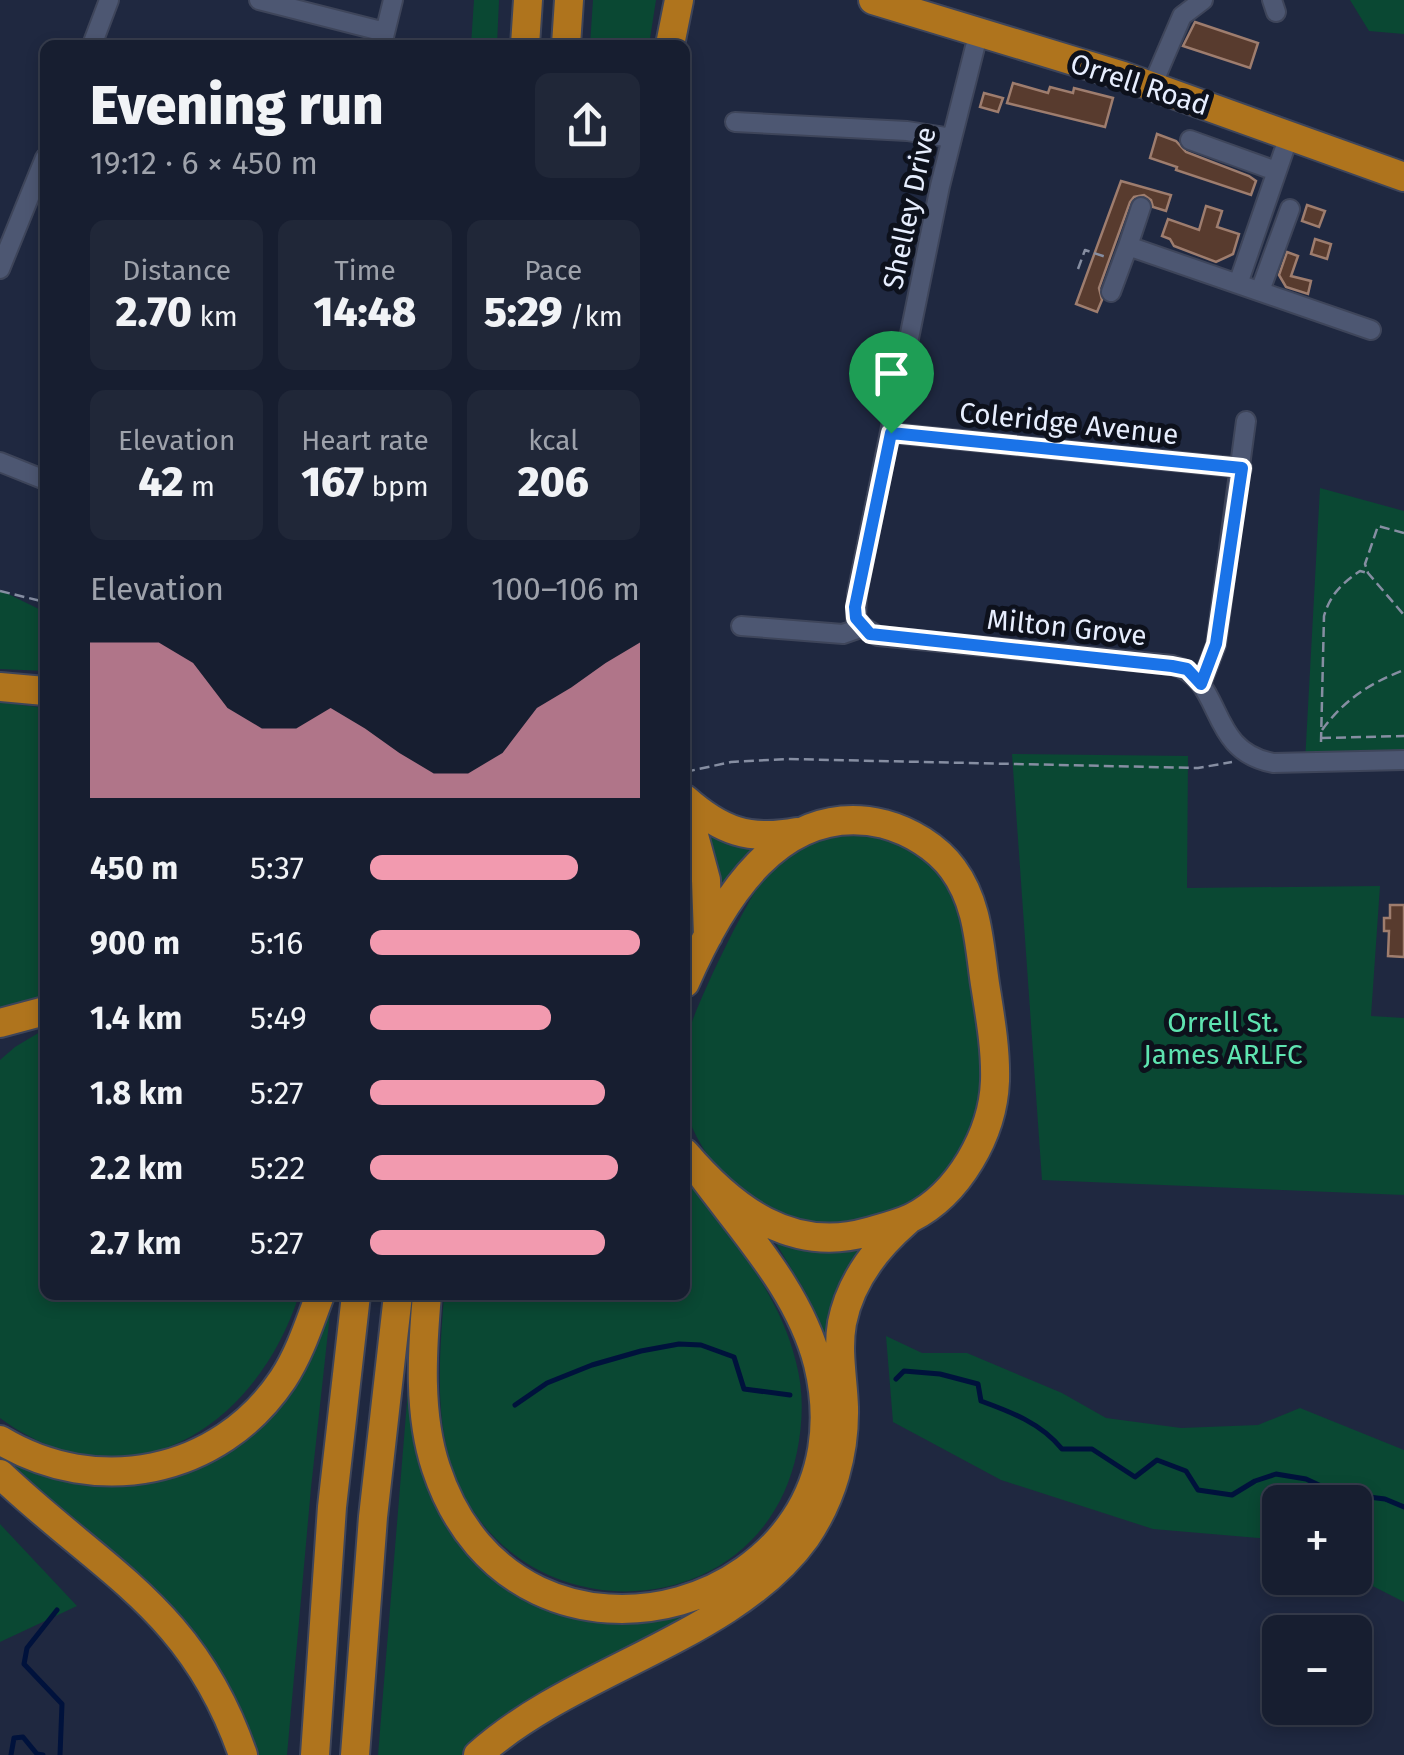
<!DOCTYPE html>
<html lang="en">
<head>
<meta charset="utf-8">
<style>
  body { margin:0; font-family:"Fira Sans",sans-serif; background:#202738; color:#f1f3f6; height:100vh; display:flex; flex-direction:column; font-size:38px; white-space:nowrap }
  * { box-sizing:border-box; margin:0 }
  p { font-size:32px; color:#9ea2ab }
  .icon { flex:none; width:55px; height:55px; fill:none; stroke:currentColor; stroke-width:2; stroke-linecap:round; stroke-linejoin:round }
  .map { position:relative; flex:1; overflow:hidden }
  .side { position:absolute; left:40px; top:40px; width:650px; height:1260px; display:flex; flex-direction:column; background:#171e30; border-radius:15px; box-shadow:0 5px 15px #0003,0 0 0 2px #363c4c }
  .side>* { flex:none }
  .fabs { position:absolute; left:1262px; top:1485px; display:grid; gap:20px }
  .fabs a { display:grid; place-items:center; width:110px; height:110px; border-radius:15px; background:#171e30; box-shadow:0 5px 15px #0003,0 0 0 2px #363c4c; font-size:50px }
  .pin { position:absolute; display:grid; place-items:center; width:85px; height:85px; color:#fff; margin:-102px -42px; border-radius:50% 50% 50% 0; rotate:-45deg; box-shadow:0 0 10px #0007 }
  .pin .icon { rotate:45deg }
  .round { display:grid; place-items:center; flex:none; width:105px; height:105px; border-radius:15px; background:#202738 }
  .summary { display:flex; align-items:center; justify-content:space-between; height:170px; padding:0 50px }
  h1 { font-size:55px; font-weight:800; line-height:75px }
  .figures { display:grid; grid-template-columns:repeat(3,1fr); gap:15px; height:170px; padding:10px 50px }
  .figures div { display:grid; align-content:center; border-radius:15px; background:#202738; text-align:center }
  .figures b { font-size:42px; font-weight:800 }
  .figures small { font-size:28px; font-weight:400 }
  .figures p { font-size:28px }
  .chart { height:280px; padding:20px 50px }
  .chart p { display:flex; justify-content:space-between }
  .chart svg { width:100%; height:180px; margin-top:10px; fill:#f29aaf; opacity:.7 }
  ul { padding:0 50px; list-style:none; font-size:32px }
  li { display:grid; grid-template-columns:160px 120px 1fr; align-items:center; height:75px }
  li i { height:25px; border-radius:12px; background:#f29aaf }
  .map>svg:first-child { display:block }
  .green { fill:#0a4833 }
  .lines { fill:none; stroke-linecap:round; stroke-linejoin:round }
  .stream { stroke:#00123c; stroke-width:5 }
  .building { fill:#583b2e; stroke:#9e7d6e; stroke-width:2.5 }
  .minor-casing { stroke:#3e455a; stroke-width:22 }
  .highway-casing { stroke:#3e455a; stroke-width:32 }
  .path { stroke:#868ea2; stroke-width:2.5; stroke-dasharray:10 5; stroke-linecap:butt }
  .minor { stroke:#4d5772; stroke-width:18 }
  .highway { stroke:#af741d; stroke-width:28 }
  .route-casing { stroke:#fff; stroke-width:20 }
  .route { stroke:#1a73e8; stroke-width:12 }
  .labels { text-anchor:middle; stroke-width:10; stroke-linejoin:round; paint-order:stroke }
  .street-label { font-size:28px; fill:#e7eefe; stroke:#0d111c }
  .park-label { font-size:28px; fill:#5ee4b0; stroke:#0d111c }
</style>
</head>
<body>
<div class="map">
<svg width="1404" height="1755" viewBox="0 0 1404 1755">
  <rect width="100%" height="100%" fill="#1f2840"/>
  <path class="green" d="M474 0H499L497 45H471Z
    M593 0H656L649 45H590Z
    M1350 0H1404V34L1369 31Z
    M1320 488 1404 511V760L1305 762Z
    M0 590 45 612V671L0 669Z
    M0 702 45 708V997L0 1011Z
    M1012 754 1188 756 1187 888 1380 886 1371 1016 1404 1018V1195L1042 1180Z
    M702 824 762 844 716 909Z
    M866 834C895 841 927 852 944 877 964 905 966 938 971 971 977 1013 986 1057 980 1099 968 1185 873 1242 792 1217 747 1203 708 1168 690 1122 683 1104 681 1059 686 1040 692 1012 751 889 770 870 796 842 830 835 866 834Z
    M685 842C699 876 703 913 685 947Z
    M45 1029V1295H299C256 1429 127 1511 0 1418V1060L15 1047Z
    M685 1175C727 1233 779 1291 796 1362 804 1392 803 1422 797 1452 760 1632 511 1638 452 1468 434 1412 440 1352 444 1295H685Z
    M774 1240 868 1245 831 1358 806 1293Z
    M332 1295 311 1488 287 1755H258C204 1606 111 1559 0 1461V1452L37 1470 63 1479 90 1483 119 1484 208 1461Z
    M886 1336 922 1353H967L1062 1393 1106 1418 1181 1428 1258 1425 1300 1408 1404 1450V1602L1355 1577V1502H1280V1543L1270 1539 1153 1529 1001 1480 893 1422Z
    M411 1353C417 1395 418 1441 428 1482 450 1569 548 1627 634 1622 661 1621 690 1611 715 1600L544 1693 461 1755H378Z
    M0 1524 77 1606 0 1642Z"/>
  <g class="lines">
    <path class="stream" d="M896 1379 904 1371 940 1374 978 1384 981 1401C1011 1412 1041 1423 1062 1449H1092L1135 1477 1157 1460 1186 1471 1198 1490 1232 1495 1255 1481 1276 1474 1306 1479 1336 1493 1385 1499 1404 1507
      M515 1405 547 1383 592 1365 641 1351 679 1344 701 1345 734 1357 744 1389 790 1395
      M57 1610 27 1648 24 1664 62 1704 60 1755
      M11 1755 14 1738 23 1737 37 1754 43 1755"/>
  </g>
  <path class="building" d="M1195 22 1258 43 1250 68 1183 46Z
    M1013 83 1048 93 1050 87 1073 93 1074 88 1113 98 1105 127 1007 103Z
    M984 93 1003 98 998 112 980 107Z
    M1157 134 1176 141 1186 152 1249 176 1256 181 1251 195 1176 170 1177 167 1150 158Z
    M1121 181 1171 195 1166 211 1153 207 1151 200 1144 195 1134 197 1130 202 1099 288 1102 300 1097 312 1076 304Z
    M1307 205 1325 211 1319 227 1302 221Z
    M1206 206 1222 211 1217 227 1239 234 1233 254 1216 262 1174 246 1170 239 1162 236 1168 219 1199 230Z
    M1315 239 1331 244 1327 259 1311 254Z
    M1287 252 1298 256 1291 276 1311 281 1308 294 1286 287 1279 275Z
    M1390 905H1404V957L1388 956 1389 931H1384V918H1390Z"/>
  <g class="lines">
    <defs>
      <path id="minor" d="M259 0 385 32
        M1272 0 1276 12
        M92 45 109 0
        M382 45 393 0
        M1152 86 1182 16 1203 0
        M735 122 907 131 952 138
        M1190 140 1276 171
        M1141 207 1128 246 1371 330
        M0 269 45 158
        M1238 284 1289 136
        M1260 291 1290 209
        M1111 292 1128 246
        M891 433 1242 468
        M0 462 45 480
        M741 626 843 634 863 627 878 636 1172 665C1226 679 1205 750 1273 763L1404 760
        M863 627 856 618 857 594 940 186 978 35
        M1201 684 1216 645 1246 421"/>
      <path id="highway" d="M873 0 1123 76 1404 177
        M525 45 528 0
        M566 45 569 0
        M670 45 679 0
        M0 687 45 691
        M685 799C721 831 749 841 797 832
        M685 802 706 880 708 936
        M685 983C720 902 780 799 884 824 910 831 937 847 953 869 978 903 979 943 985 984 990 1016 996 1049 995 1081 993 1134 959 1194 911 1218 898 1224 882 1228 868 1232 791 1254 732 1208 685 1153
        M0 1023 45 1011
        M427 1295C422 1351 418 1414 436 1468 517 1715 878 1610 818 1364 800 1293 747 1236 704 1178
        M0 1440C96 1498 219 1475 283 1379 300 1353 309 1324 320 1295
        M0 1474C103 1572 193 1609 243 1755
        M315 1755 332 1507 356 1295
        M355 1755 373 1517 398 1295
        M478 1755C573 1669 734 1638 806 1537 832 1499 845 1453 844 1407 843 1379 837 1351 842 1323 850 1282 875 1249 906 1222"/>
    </defs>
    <use href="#minor" class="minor-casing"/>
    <use href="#highway" class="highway-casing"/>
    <path class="path" d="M1078 269 1085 250 1106 257
      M1404 533 1378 526 1365 564 1368 573 1404 615
      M0 591 45 602
      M1322 730C1344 700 1370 683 1404 670
      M1321 738 1404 736
      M1321 742 1324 616C1330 595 1341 584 1360 571L1368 573
      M685 772 731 762 788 759 1198 768 1232 762"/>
    <use href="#minor" class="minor"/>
    <use href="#highway" class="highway"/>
  </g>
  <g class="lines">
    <defs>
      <path id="route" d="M891 433 1242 468 1216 644 1201 684 1187 669 1172 666 870 634 856 618 855 607Z"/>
    </defs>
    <use href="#route" class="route-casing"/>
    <use href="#route" class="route"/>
  </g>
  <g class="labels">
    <g class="street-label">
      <text transform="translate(1140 84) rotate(18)" y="10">Orrell Road</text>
      <text transform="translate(909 208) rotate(-78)" y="10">Shelley Drive</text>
      <text transform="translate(1069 423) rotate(6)" y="10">Coleridge Avenue</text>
      <text transform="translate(1067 627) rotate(6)" y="10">Milton Grove</text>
    </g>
    <g class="park-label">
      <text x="1223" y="1032">Orrell St.<tspan x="1223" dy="32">James ARLFC</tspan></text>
    </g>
  </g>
</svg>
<div class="fabs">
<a>+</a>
<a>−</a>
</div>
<div class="pin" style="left:891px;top:433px;background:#1e9e55"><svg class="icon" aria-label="arrive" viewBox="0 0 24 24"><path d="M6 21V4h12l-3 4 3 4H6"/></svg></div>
<section class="side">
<div class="summary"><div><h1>Evening run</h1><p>19:12 · 6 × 450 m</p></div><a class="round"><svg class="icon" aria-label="share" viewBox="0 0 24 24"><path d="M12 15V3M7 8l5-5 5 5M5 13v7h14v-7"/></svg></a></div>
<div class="figures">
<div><p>Distance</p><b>2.70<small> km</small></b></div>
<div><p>Time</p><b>14:48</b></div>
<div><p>Pace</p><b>5:29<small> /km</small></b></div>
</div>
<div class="figures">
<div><p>Elevation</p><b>42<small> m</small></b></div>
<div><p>Heart rate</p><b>167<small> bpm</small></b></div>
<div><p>kcal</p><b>206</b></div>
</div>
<div class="chart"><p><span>Elevation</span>100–106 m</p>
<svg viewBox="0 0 160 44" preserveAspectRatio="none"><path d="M0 44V6L10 6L20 6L30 11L40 22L50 27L60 27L70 22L80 27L90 33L100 38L110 38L120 33L130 22L140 17L150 11L160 6V44z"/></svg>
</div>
<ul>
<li><b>450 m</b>5:37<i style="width:77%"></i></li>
<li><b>900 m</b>5:16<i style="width:100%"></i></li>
<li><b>1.4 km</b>5:49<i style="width:67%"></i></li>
<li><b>1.8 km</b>5:27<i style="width:87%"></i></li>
<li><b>2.2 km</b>5:22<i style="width:92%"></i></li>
<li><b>2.7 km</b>5:27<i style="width:87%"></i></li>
</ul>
</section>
</div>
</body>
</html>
